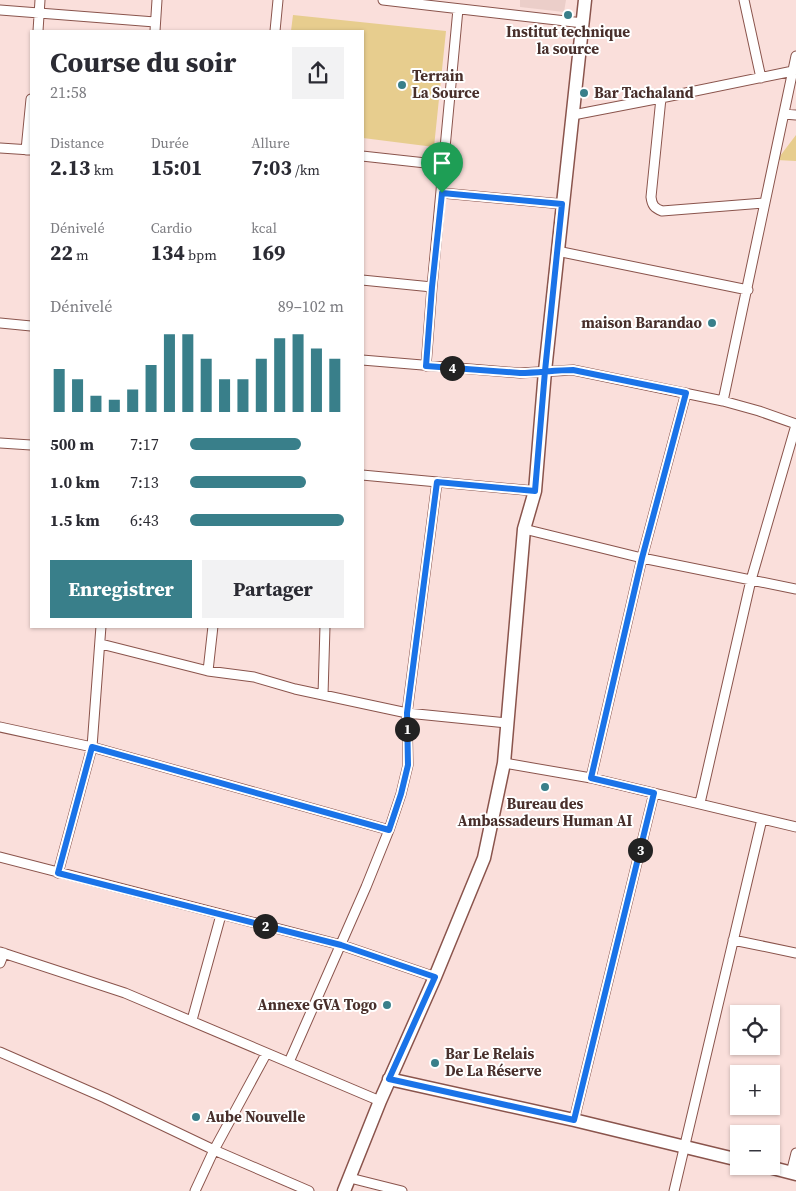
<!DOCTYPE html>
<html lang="fr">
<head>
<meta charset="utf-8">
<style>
  body { margin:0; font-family:"Source Serif 4",serif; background:#f2f2f3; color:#2b2b33; height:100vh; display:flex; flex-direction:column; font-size:19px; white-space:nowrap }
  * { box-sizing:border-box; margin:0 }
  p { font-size:16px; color:#7c7c81 }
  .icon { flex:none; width:28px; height:28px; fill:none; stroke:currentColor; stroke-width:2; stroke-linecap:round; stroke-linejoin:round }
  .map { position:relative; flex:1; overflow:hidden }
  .details { position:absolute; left:30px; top:30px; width:334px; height:598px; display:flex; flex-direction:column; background:#fff; border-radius:0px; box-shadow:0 1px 4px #0004 }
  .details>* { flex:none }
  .tools { position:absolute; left:730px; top:1005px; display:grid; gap:10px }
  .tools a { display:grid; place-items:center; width:50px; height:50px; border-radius:0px; background:#fff; box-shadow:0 1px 4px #0004; font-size:25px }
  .pin { position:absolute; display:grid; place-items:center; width:42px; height:42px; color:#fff; margin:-51px -21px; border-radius:50% 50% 50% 0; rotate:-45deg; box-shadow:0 0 5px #0007 }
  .pin .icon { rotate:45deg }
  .km { position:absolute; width:25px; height:25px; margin:-12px; border-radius:50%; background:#222; color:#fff; font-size:14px; line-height:25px; text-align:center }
  .round { display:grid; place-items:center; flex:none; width:52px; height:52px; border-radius:0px; background:#f2f2f3 }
  .head { display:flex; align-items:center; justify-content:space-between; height:85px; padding:0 20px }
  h1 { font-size:28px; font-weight:700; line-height:38px }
  .figures { display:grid; grid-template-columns:repeat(3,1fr); gap:8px; height:85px; padding:5px 20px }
  .figures div { display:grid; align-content:center }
  .figures b { font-size:21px; font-weight:700 }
  .figures small { font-size:14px; font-weight:400 }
  .figures p { font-size:14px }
  .chart { height:140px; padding:10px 20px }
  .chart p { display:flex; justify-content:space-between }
  .chart svg { width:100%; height:90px; margin-top:5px; stroke:#397f8a; stroke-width:6 }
  .action { display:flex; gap:10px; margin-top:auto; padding:10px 20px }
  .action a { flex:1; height:58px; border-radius:0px; background:#397f8a; color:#fff; font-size:20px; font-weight:700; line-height:58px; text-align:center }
  .action a+a { background:#f2f2f3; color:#2b2b33 }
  ul { padding:0 20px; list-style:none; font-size:16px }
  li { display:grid; grid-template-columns:80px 60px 1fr; align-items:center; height:38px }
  li i { height:12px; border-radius:6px; background:#397f8a }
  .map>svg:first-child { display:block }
  .built { fill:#ebcec9 }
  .green { fill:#e7cd8e }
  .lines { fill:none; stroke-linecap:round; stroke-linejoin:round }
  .street-casing { stroke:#8a544c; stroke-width:11 }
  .secondary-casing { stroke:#8a544c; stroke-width:15 }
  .street { stroke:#fff; stroke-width:9 }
  .secondary { stroke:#fff; stroke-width:12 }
  .route-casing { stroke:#fff; stroke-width:10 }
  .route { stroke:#1a73e8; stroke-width:6 }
  .poi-dot { fill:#397f8a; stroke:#fff; stroke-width:2 }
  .labels { text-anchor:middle; stroke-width:4; stroke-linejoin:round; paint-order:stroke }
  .poi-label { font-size:15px; font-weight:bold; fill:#482f2b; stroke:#fff; text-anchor:start }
</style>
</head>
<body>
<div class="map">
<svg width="796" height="1191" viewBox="0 0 796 1191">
  <rect width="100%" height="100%" fill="#fadfdb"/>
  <path class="built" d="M520 0H566L564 12 520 7Z"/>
  <path class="green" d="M293 15 446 31 434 147 363 138 362 31H291Z
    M796 135V161L777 160Z"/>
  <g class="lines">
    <defs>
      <path id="street" d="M383 0 583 23
        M744 0 761 78
        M0 10 155 22
        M38 31 40 0
        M155 31 157 0
        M275 31 278 0
        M661 98 651 197C652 205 654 208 662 211L764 203
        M784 114 796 115
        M573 115 661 98 793 71
        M0 148 31 150
        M26 150 31 99
        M362 156 444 165
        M442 193 562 204
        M557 251 748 290
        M362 280 432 287
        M0 323 31 326
        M362 360 520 373 573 370 723 401 759 411 796 424
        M426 366 432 287 458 9
        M723 401 796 56
        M0 443 31 445
        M362 475 535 491
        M524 529 642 558 796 589
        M101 644 208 671 254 677 295 689 407 713 507 723
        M208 671 213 626
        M323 695 325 626
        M0 727 92 747 389 830
        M504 763 591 778 796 827
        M591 778 642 558 686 393
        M700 803 751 580 796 425
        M0 857 341 945 435 977
        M58 873 92 747 101 626
        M733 940 796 953
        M0 952 125 993 380 1101
        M0 963 4 953
        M192 1020 221 915
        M0 1052 105 1098 214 1150 309 1191
        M289 1062 366 887 389 830 401 794 408 765 407 713 437 482
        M574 1120 654 793
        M791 1173 796 1153
        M350 1178 402 1191
        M195 1191 214 1150 266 1054
        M674 1191 762 819"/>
      <path id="secondary" d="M389 1079 574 1120 739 1160
        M765 1166 796 1174
        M344 1191 380 1101 435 977 484 858 504 763 524 529 535 491 545 371 585 0"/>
    </defs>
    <use href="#street" class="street-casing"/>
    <use href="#secondary" class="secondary-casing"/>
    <use href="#street" class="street"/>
    <use href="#secondary" class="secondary"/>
  </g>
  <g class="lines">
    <defs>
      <path id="route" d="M442 193 562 204 545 371 535 491 437 482 407 713 408 765 401 794 389 830 92 747 58 873 341 945 435 977 389 1079 574 1120 654 793 591 778 642 558 686 393 573 370C555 370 538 373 520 373L426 366 432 287 442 193"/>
    </defs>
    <use href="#route" class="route-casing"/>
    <use href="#route" class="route"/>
  </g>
  <g class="poi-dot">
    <circle cx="568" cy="15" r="5"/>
    <circle cx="402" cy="85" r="5"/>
    <circle cx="584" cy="93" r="5"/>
    <circle cx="712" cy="323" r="5"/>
    <circle cx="545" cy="787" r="5"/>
    <circle cx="387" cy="1005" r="5"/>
    <circle cx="435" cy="1063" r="5"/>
    <circle cx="196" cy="1117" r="5"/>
  </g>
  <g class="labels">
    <g class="poi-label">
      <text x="568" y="37" text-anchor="middle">Institut technique<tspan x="568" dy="17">la source</tspan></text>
      <text x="412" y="81">Terrain<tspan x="412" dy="17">La Source</tspan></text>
      <text x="594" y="98">Bar Tachaland</text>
      <text x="702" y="328" text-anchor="end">maison Barandao</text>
      <text x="545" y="809" text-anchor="middle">Bureau des<tspan x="545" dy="17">Ambassadeurs Human AI</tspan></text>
      <text x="377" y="1010" text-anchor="end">Annexe GVA Togo</text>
      <text x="445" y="1059">Bar Le Relais<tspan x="445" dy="17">De La Réserve</tspan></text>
      <text x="206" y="1122">Aube Nouvelle</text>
    </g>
  </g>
</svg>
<div class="tools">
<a><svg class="icon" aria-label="locate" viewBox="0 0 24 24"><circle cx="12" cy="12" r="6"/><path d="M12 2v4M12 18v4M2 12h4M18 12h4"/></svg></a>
<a>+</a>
<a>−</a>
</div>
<div class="pin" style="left:442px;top:193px;background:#1e9e55"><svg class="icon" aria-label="arrive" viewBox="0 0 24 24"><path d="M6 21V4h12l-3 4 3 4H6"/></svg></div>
<b class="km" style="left:407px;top:729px">1</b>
<b class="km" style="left:265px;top:926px">2</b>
<b class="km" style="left:640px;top:850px">3</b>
<b class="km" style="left:452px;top:368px">4</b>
<section class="details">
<div class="head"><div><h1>Course du soir</h1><p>21:58</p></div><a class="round"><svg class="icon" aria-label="share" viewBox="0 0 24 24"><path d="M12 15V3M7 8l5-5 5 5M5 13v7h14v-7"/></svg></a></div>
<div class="figures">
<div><p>Distance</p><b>2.13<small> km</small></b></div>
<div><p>Durée</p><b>15:01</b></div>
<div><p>Allure</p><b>7:03<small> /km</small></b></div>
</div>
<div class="figures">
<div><p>Dénivelé</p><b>22<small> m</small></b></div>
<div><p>Cardio</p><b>134<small> bpm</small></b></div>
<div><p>kcal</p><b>169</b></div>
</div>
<div class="chart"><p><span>Dénivelé</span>89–102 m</p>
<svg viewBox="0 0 160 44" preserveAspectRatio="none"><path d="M5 44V23M15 44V28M25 44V36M35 44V38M45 44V33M55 44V21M65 44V6M75 44V6M85 44V18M95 44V28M105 44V28M115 44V18M125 44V8M135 44V6M145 44V13M155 44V18"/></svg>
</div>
<ul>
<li><b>500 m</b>7:17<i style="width:72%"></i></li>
<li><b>1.0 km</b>7:13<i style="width:75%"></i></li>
<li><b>1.5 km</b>6:43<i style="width:100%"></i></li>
</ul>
<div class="action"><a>Enregistrer</a><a>Partager</a></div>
</section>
</div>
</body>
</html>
